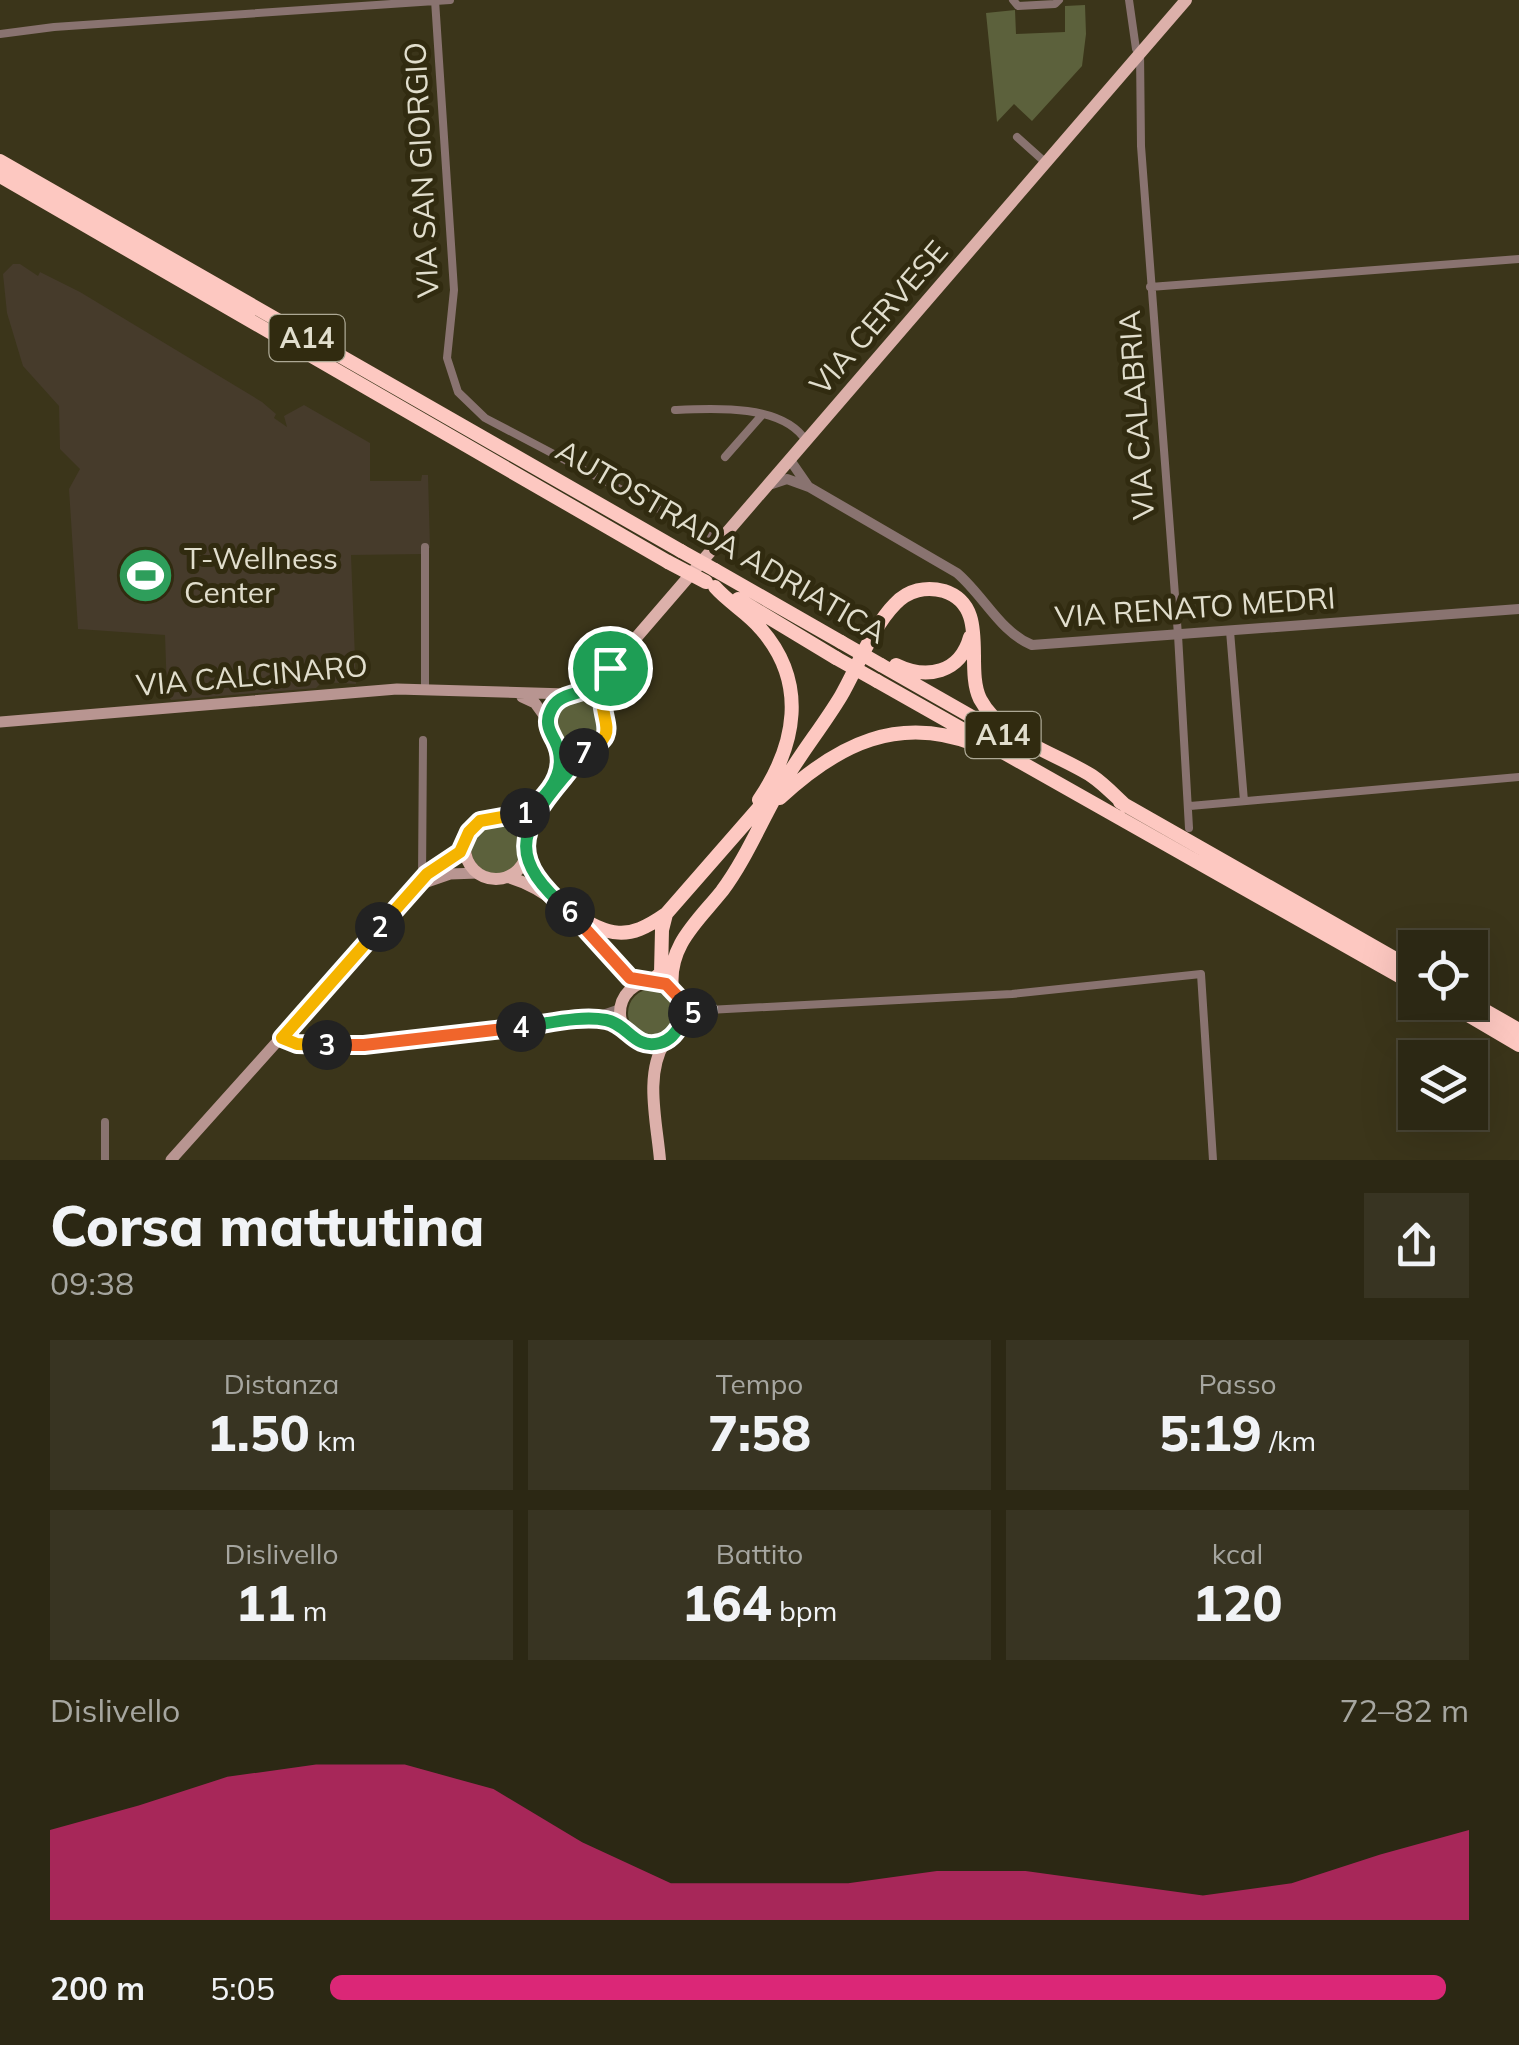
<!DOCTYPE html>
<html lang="it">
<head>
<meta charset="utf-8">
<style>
  body { margin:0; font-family:Mulish,sans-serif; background:#383422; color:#f1f3f6; height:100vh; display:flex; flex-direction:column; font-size:38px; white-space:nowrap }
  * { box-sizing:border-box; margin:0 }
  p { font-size:32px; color:#a6a6a0 }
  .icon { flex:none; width:55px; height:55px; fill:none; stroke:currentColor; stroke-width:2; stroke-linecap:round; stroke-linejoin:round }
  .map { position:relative; height:1160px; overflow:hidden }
  .drawer { display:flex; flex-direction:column; background:#2c2814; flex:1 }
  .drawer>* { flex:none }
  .controls { position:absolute; left:1398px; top:930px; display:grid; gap:20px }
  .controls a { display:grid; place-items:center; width:90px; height:90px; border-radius:0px; background:#2c2814; box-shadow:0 10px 40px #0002,0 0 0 2px #484434; font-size:50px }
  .pin { position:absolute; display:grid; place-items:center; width:85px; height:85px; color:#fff; margin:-42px; border:5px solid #fff; border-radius:50%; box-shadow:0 2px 10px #0007 }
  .km { position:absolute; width:50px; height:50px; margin:-25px; border-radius:50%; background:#222; color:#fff; font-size:28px; line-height:50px; text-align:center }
  .round { display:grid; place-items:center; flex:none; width:105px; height:105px; border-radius:0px; background:#383422 }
  .summary { display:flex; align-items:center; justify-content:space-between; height:170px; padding:0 50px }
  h1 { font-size:55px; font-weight:800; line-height:75px }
  .figures { display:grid; grid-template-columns:repeat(3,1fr); gap:15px; height:170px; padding:10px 50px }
  .figures div { display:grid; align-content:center; border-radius:0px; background:#383422; text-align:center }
  .figures b { font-size:50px; font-weight:800 }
  .figures small { font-size:28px; font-weight:400 }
  .figures p { font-size:28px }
  .chart { height:280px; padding:20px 50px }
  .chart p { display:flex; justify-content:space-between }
  .chart svg { width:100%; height:180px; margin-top:10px; fill:#db2777; opacity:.7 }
  ul { padding:0 50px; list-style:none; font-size:32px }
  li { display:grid; grid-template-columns:160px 120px 1fr; align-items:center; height:75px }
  li i { height:25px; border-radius:12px; background:#db2777 }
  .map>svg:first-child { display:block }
  .industrial { fill:#463b2b }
  .green { fill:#5c613c }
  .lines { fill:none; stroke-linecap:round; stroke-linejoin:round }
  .minor { stroke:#897370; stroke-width:8 }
  .tertiary { stroke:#897370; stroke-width:10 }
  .secondary { stroke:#b89591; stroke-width:11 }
  .primary { stroke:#dcb0aa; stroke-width:12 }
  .motorway { stroke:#fdc8c1; stroke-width:14 }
  .motorway-bridge { stroke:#fdc8c1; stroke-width:14 }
  .split-1-casing { stroke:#fff; stroke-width:20 }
  .split-2-casing { stroke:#fff; stroke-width:20 }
  .split-3-casing { stroke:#fff; stroke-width:20 }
  .split-4-casing { stroke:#fff; stroke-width:20 }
  .split-5-casing { stroke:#fff; stroke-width:20 }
  .split-6-casing { stroke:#fff; stroke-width:20 }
  .split-7-casing { stroke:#fff; stroke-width:20 }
  .split-8-casing { stroke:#fff; stroke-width:20 }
  .split-1 { stroke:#22a559; stroke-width:12 }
  .split-2 { stroke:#f5b400; stroke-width:12 }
  .split-3 { stroke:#f5b400; stroke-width:12 }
  .split-4 { stroke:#f0652b; stroke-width:12 }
  .split-5 { stroke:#22a559; stroke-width:12 }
  .split-6 { stroke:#f0652b; stroke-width:12 }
  .split-7 { stroke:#22a559; stroke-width:12 }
  .split-8 { stroke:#f5b400; stroke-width:12 }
  .labels { text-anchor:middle; stroke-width:10; stroke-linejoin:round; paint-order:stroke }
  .shield { fill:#312b10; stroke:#aca894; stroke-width:2.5 }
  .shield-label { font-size:28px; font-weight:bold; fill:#e1decd }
  .street-label { font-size:30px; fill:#e1decd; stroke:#312b10 }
  .poi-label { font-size:30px; fill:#e1decd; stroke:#312b10; text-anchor:start }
</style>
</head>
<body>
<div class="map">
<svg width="1519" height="1160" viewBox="0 0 1519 1160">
  <rect width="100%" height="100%" fill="#3b351a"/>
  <path class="industrial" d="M13 264H20L38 276 40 272 80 292 262 402 276 414 274 418 287 427 284 416 304 405 370 443V481H421L422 475H428L430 548H423V554L351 555 356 684 322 682 316 688 171 700 167 692 165 635 78 629 69 489 80 469 60 449 59 406 23 366 7 313 3 274Z"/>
  <path class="green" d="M1085 5 1086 34 1082 66 1032 121 1014 104 997 122 986 13 1015 10 1016 34 1065 32V6Z
    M554 722a24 24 0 1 1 48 0a24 24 0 1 1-48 0Z
    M471 848a26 26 0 1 1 52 0a26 26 0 1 1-52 0Z
    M628 1013a24 24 0 1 1 48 0a24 24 0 1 1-48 0Z"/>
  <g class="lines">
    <path class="minor" d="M435 0 454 290 447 358 458 392 485 418 719 541
      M1013 0 1018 6 1055 4 1059 0
      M1129 0 1136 49 1140 52 1141 146 1178 635 1189 828
      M0 34 54 27 450 0
      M1017 137 1046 163
      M1150 287 1519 259
      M675 410C714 408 783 404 806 441
      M725 457 762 415
      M425 547V689
      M1230 631 1244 801
      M1190 806 1519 777
      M422 880 423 740
      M681 1001 704 1009
      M683 1018 708 1010 1012 994 1201 974 1213 1160
      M598 1019 610 1020 623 1027
      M282 1038 297 1044 365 1045 588 1019 620 1008
      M105 1122V1160"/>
    <path class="tertiary" d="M790 460 808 486
      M772 484 787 479 809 487 957 573C984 596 1000 632 1032 645L1519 609"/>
    <path class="secondary" d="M522 697 535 703 548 721
      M0 722 397 689 567 694
      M424 883 450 874 478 873
      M171 1160 422 880C436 865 455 862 465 843"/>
    <path class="primary" d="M548 722a30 30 0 1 1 60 0a30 30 0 1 1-60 0Z
      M581 693 595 685 610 668 1186 0
      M465 848a31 31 0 1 1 62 0a31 31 0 1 1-62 0Z
      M505 818 526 812 586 751
      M508 877C564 893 591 940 630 979L641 983
      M620 1013a32 32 0 1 1 64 0a32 32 0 1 1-64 0Z
      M660 1160C657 1123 644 1074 665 1042"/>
    <path class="motorway" d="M0 161 681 551
      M0 176 668 562
      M715 570 841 642
      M715 587C729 603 748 613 761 629 808 683 796 745 759 800
      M738 599 836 658
      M881 665 1002 734
      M896 665C927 680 960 673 970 637
      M877 681 1415 985
      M780 798C838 744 899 714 977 745
      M1120 802 1415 970
      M571 913C611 936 626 942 666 914L770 795
      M652 981 661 973 662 930 666 914
      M672 989C667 946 698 921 722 891 746 859 762 819 782 785 800 754 823 726 841 696 857 668 873 626 895 604 908 590 926 586 944 591 991 606 964 666 980 699 1001 739 1056 753 1092 776 1104 784 1115 796 1126 806
      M1446 1002 1519 1045
      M1470 1002 1519 1030"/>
    <path class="motorway-bridge" d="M681 551 715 570
      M668 562 706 582
      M841 642 881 665
      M836 658 877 681"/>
  </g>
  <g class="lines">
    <defs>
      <path id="split-1" d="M525 813C548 796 570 771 555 741 550 732 545 723 550 712 558 691 579 697 594 685 600 681 605 674 610 668"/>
      <path id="split-2" d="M380 927 427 874 460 852 469 832 480 821 525 813"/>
      <path id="split-3" d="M327 1045 297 1044 282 1038 380 927"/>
      <path id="split-4" d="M327 1045H364L521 1027"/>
      <path id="split-5" d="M521 1027C547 1024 580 1015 606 1020 628 1024 634 1050 660 1043 678 1038 679 1020 693 1013"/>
      <path id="split-6" d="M570 912 630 978 666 984 682 1001 708 1010 693 1013"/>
      <path id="split-7" d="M570 912C509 859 516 834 564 777 571 769 576 760 584 753"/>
      <path id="split-8" d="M584 753C618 735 604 728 602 700 601 689 607 678 610 668"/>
    </defs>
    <use href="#split-1" class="split-1-casing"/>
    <use href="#split-2" class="split-2-casing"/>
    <use href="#split-3" class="split-3-casing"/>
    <use href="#split-4" class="split-4-casing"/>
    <use href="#split-5" class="split-5-casing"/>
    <use href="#split-6" class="split-6-casing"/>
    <use href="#split-7" class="split-7-casing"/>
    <use href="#split-8" class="split-8-casing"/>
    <use href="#split-1" class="split-1"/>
    <use href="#split-2" class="split-2"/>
    <use href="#split-3" class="split-3"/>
    <use href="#split-4" class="split-4"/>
    <use href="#split-5" class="split-5"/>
    <use href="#split-6" class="split-6"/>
    <use href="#split-7" class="split-7"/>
    <use href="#split-8" class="split-8"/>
  </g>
  <defs>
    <symbol id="stadium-disc" viewBox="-11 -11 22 22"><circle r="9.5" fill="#2e9e5b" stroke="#312b10"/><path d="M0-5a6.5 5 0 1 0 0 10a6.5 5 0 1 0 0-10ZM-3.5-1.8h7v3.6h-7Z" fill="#fff"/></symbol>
  </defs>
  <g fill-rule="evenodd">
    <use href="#stadium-disc" x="114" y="544" width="63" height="63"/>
  </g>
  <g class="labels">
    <g class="shield">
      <rect x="269.5" y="315" width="75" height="46" rx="8"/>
      <rect x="965.5" y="712" width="75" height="46" rx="8"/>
    </g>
    <g class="shield-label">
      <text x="307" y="348">A14</text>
      <text x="1003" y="745">A14</text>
    </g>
    <g class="street-label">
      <text transform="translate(422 170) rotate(-93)" y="10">VIA SAN GIORGIO</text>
      <text transform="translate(879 318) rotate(-49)" y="10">VIA CERVESE</text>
      <text transform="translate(1137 415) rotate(-94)" y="10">VIA CALABRIA</text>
      <text transform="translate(721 542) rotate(30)" y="10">AUTOSTRADA ADRIATICA</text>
      <text transform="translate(1195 608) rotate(-4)" y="10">VIA RENATO MEDRI</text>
      <text transform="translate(252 676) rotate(-5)" y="10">VIA CALCINARO</text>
    </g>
    <g class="poi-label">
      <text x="184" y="569">T-Wellness<tspan x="184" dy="34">Center</tspan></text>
    </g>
  </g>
</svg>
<div class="controls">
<a><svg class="icon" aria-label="locate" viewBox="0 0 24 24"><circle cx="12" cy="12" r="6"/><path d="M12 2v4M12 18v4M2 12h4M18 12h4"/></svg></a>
<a><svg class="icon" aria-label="layers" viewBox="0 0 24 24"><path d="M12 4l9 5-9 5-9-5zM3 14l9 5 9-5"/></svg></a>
</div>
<div class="pin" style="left:610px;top:668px;background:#1e9e55"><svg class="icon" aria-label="arrive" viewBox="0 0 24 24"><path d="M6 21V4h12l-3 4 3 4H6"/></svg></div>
<b class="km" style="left:525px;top:813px">1</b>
<b class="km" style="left:380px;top:927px">2</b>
<b class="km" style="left:327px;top:1045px">3</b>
<b class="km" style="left:521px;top:1027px">4</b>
<b class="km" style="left:693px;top:1013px">5</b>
<b class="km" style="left:570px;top:912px">6</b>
<b class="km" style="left:584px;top:753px">7</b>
</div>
<section class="drawer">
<div class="summary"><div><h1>Corsa mattutina</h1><p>09:38</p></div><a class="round"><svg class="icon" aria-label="share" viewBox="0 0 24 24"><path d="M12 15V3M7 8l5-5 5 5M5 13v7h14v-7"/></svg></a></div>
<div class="figures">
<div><p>Distanza</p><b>1.50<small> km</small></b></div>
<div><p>Tempo</p><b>7:58</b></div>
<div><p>Passo</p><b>5:19<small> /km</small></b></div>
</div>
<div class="figures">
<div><p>Dislivello</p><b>11<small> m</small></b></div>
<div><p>Battito</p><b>164<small> bpm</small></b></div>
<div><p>kcal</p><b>120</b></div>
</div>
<div class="chart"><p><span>Dislivello</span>72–82 m</p>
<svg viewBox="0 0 160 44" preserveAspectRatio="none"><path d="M0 44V22L10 16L20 9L30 6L40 6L50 12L60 25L70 35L80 35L90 35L100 32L110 32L120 35L130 38L140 35L150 28L160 22V44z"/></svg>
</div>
<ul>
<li><b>200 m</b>5:05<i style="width:98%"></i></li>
</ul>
</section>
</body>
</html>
